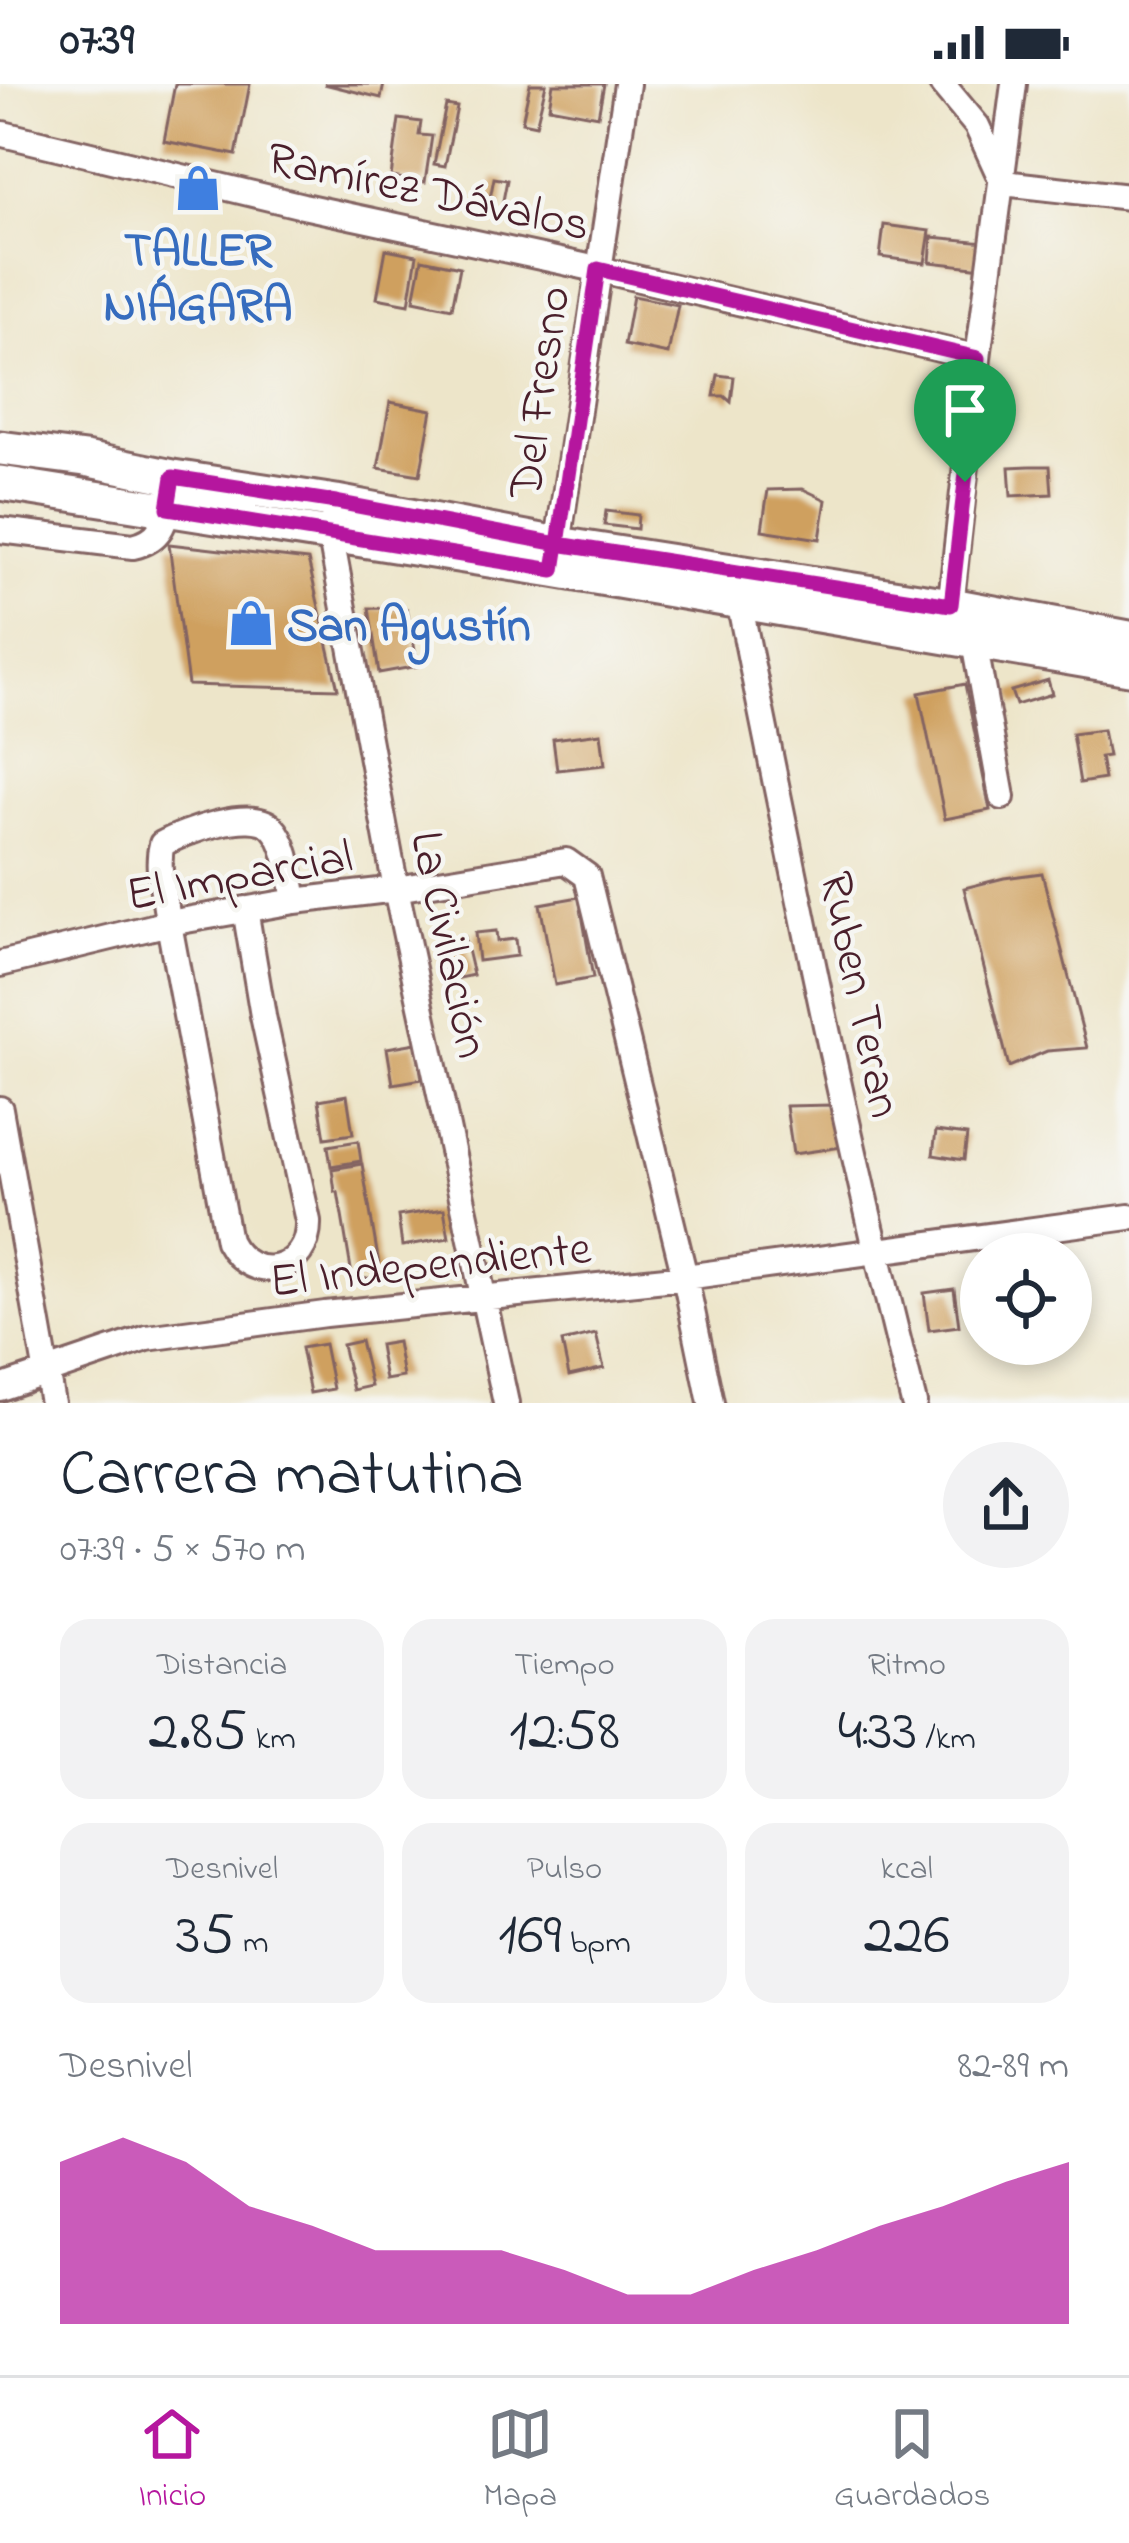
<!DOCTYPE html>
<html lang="es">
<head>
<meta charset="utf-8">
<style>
  body { margin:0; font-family:"Indie Flower",sans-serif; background:#f2f2f3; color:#1f2937; height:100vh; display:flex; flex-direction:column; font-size:45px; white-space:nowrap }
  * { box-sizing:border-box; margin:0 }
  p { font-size:39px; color:#747a83 }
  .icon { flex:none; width:66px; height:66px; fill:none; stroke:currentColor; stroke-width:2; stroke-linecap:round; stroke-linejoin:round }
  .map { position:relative; height:1319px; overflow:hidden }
  .details { display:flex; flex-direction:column; background:#fff; flex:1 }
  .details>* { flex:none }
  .buttons { position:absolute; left:960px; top:1149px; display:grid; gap:24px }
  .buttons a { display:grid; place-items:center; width:132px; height:132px; border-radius:50%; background:#fff; box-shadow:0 6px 18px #0003; font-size:60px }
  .pin { position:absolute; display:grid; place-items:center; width:102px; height:102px; color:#fff; margin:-123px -51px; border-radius:50% 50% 50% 0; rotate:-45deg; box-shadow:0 0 12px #0007 }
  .pin .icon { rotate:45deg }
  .round { display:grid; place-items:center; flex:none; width:126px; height:126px; border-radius:63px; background:#f2f2f3 }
  .overview { display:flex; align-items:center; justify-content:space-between; height:204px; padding:0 60px }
  h1 { font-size:66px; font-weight:600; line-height:90px }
  .metrics { display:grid; grid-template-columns:repeat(3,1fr); gap:18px; height:204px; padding:12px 60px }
  .metrics div { display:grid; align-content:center; border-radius:30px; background:#f2f2f3; text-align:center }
  .metrics b { font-size:60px; font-weight:600 }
  .metrics small { font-size:33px; font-weight:400 }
  .metrics p { font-size:33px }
  .chart { height:336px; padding:24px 60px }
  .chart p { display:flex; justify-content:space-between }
  .chart svg { width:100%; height:216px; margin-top:12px; fill:#b5179e; opacity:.7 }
  .status { display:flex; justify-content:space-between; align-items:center; height:84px; padding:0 60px; background:#fff; direction:ltr }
  .status svg { height:33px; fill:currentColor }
  .dock { display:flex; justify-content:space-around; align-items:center; height:168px; border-top:3px solid #e0e1e3; background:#fff; font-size:33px; color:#747a83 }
  .dock a { display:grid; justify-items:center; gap:6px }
  .dock .on { color:#b5179e }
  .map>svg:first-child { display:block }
  .building { fill:#cfa05f }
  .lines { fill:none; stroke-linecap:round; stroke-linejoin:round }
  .minor-casing { stroke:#836462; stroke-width:30 }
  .major-casing { stroke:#836462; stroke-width:39 }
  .minor { stroke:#fff; stroke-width:24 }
  .major { stroke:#fff; stroke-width:33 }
  .route-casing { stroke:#fff; stroke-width:24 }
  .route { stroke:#b5179e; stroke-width:15 }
  .labels { text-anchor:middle; stroke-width:9; stroke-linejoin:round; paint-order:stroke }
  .street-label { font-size:48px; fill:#4a1f2b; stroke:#f6f6f2 }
  .shop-label { font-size:48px; font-weight:bold; fill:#366cbe; stroke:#f6f6f2 }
</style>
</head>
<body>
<div class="status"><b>07:39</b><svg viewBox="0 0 49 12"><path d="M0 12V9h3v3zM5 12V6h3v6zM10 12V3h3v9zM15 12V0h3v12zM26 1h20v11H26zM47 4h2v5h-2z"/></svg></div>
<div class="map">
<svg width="1129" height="1319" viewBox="0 0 1129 1319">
  <rect width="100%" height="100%" fill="#f6f6f2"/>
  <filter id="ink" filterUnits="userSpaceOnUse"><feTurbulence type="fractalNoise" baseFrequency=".00833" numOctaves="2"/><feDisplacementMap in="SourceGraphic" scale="24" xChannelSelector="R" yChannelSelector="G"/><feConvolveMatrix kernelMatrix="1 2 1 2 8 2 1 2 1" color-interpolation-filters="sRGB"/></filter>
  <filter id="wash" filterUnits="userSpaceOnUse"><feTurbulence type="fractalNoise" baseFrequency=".004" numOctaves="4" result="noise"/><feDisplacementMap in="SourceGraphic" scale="48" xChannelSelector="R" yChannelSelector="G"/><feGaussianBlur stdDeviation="2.7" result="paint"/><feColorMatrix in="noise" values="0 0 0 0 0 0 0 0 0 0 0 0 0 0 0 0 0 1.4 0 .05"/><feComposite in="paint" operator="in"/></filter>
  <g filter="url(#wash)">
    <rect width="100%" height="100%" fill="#ede5c9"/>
    <g id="blocks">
      <path class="building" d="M175 0H250L236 71 164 57Z
        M324 0H384L381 14Z
        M530 0H546L536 41 522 38Z
        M553 0H604L598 32 549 23Z
        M446 21 457 23 445 82 434 80Z
        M399 35 421 38 419 51 432 52 425 98 391 93Z
        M494 94 507 96 500 132 487 130Z
        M884 141 930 147 925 179 880 173Z
        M932 153 986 158 983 184 930 178Z
        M386 165 417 171 409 220 377 214Z
        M422 175 460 183 452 224 414 216Z
        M633 212 678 221 668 270 624 261Z
        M718 291 734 293 731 318 724 312H714Z
        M390 318 432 326 420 391 378 384Z
        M1030 382H1050L1052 410 1011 412 1009 383Z
        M803 405 826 416 820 455 762 446 768 406Z
        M606 427 638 431 637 445 604 441Z
        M169 460 308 476 338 605 188 601Z
        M369 524 407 525 418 582 379 589Z
        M1048 596 1052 610 1016 621 1011 607Z
        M965 600 990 726 945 735 919 609Z
        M1103 646 1108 672 1100 673 1104 695 1080 699 1072 650Z
        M601 649 605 681 557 686 553 655Z
        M1042 789 1087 964 1047 967 1009 983 964 804 1004 794Z
        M579 813 593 894 555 901 540 820Z
        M496 847 497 857 515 855 517 872 478 877 475 849Z
        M464 853 473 891 446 897 437 860Z
        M416 959 422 995 393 1000 387 964Z
        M347 1011 353 1050 325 1054 319 1016Z
        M832 1021 842 1063 793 1070 786 1022Z
        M936 1047 967 1051 964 1076 933 1071Z
        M358 1057 361 1077 331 1082 328 1062Z
        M362 1080 381 1192 353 1197 338 1108H335L332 1085Z
        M444 1125 449 1154 402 1162 398 1132Z
        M954 1205 959 1242 929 1246 924 1209Z
        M596 1250 604 1284 569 1292 562 1258Z
        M360 1257 371 1302 353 1306 342 1261Z
        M397 1258 403 1293 385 1296 379 1261Z
        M324 1260 333 1305 310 1309 301 1264Z"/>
    </g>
  </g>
  <g filter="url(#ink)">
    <use href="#blocks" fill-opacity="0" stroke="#836462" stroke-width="3"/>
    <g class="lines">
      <defs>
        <path id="minor" d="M942 0 977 42 1003 99
          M3 50 303 122 597 185 978 274
          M1003 99 1129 113
          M332 438 330 449 396 805 506 1319
          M0 446 133 462C161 456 165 439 170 413
          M556 472 627 0
          M739 517C793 785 846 1054 914 1319
          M949 534 978 274 1014 0
          M974 558 1002 713
          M245 825 263 932 308 1137C310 1188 252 1203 228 1157L166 824C163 803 156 781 162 760 184 748 251 723 272 743 288 759 291 796 295 817
          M0 880 169 839 295 817 396 805 566 777 587 792 685 1193 711 1319
          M0 1025 52 1319
          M0 1304 147 1254 325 1230 685 1193 1129 1133"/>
        <path id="major" d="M0 364 85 375 173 393 336 418 558 460 951 521 1129 554
          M0 399 553 486 1129 584"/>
      </defs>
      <use href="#minor" class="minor-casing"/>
      <use href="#major" class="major-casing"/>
      <use href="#minor" class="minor"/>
      <use href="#major" class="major"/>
    </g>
  </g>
  <g class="lines" filter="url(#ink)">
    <defs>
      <path id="route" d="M965 398 951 521 558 460 554 486 168 424 173 393 336 418 558 460 598 185 978 274 965 398"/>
    </defs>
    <use href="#route" class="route-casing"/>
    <use href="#route" class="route"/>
  </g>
  <defs>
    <symbol id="shop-bare" viewBox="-9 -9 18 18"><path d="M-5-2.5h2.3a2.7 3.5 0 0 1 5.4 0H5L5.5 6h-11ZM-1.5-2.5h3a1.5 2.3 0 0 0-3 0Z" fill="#3f7fe0" stroke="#f6f6f2" stroke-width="2.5" paint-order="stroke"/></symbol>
  </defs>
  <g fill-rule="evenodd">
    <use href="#shop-bare" x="165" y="71" width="66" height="66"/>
    <use href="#shop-bare" x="218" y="506" width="66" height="66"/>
  </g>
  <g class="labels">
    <g class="street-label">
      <text transform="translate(429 105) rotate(12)" y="17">Ramírez Dávalos</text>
      <text transform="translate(537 308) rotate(-82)" y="17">Del Fresno</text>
      <text transform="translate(239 789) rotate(-10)" y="17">El Imparcial</text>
      <text transform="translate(452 860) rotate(78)" y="17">La Civilación</text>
      <text transform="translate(863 910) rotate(78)" y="17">Ruben Teran</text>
      <text transform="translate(430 1178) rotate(-6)" y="17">El Independiente</text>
    </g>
    <g class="shop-label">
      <text x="198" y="181">TALLER<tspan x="198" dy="55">NIÁGARA</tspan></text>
      <text x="287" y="556" text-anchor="start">San Agustín</text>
    </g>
  </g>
</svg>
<div class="buttons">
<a><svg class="icon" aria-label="locate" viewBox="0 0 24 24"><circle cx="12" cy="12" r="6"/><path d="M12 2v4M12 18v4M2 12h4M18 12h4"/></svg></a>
</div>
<div class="pin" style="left:965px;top:398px;background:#1e9e55"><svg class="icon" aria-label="arrive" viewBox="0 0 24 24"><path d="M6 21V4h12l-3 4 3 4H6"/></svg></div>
</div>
<section class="details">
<div class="overview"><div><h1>Carrera matutina</h1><p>07:39 · 5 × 570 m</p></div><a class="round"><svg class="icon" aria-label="share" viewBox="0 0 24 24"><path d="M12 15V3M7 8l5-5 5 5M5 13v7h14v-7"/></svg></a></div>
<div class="metrics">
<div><p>Distancia</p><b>2.85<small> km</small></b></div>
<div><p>Tiempo</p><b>12:58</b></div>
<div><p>Ritmo</p><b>4:33<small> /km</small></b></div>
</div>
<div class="metrics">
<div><p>Desnivel</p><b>35<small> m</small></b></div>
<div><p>Pulso</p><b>169<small> bpm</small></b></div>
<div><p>kcal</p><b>226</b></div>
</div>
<div class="chart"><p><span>Desnivel</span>82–89 m</p>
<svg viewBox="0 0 160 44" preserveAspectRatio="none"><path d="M0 44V11L10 6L20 11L30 20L40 24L50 29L60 29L70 29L80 33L90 38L100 38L110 33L120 29L130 24L140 20L150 15L160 11V44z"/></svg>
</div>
</section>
<nav class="dock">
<a class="on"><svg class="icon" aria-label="home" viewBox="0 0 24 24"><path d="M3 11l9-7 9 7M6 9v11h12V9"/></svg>Inicio</a>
<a><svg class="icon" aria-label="map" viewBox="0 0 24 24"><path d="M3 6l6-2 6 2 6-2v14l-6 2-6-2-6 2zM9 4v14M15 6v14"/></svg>Mapa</a>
<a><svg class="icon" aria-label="saved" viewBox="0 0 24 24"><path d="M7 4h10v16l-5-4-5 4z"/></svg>Guardados</a>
</nav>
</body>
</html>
